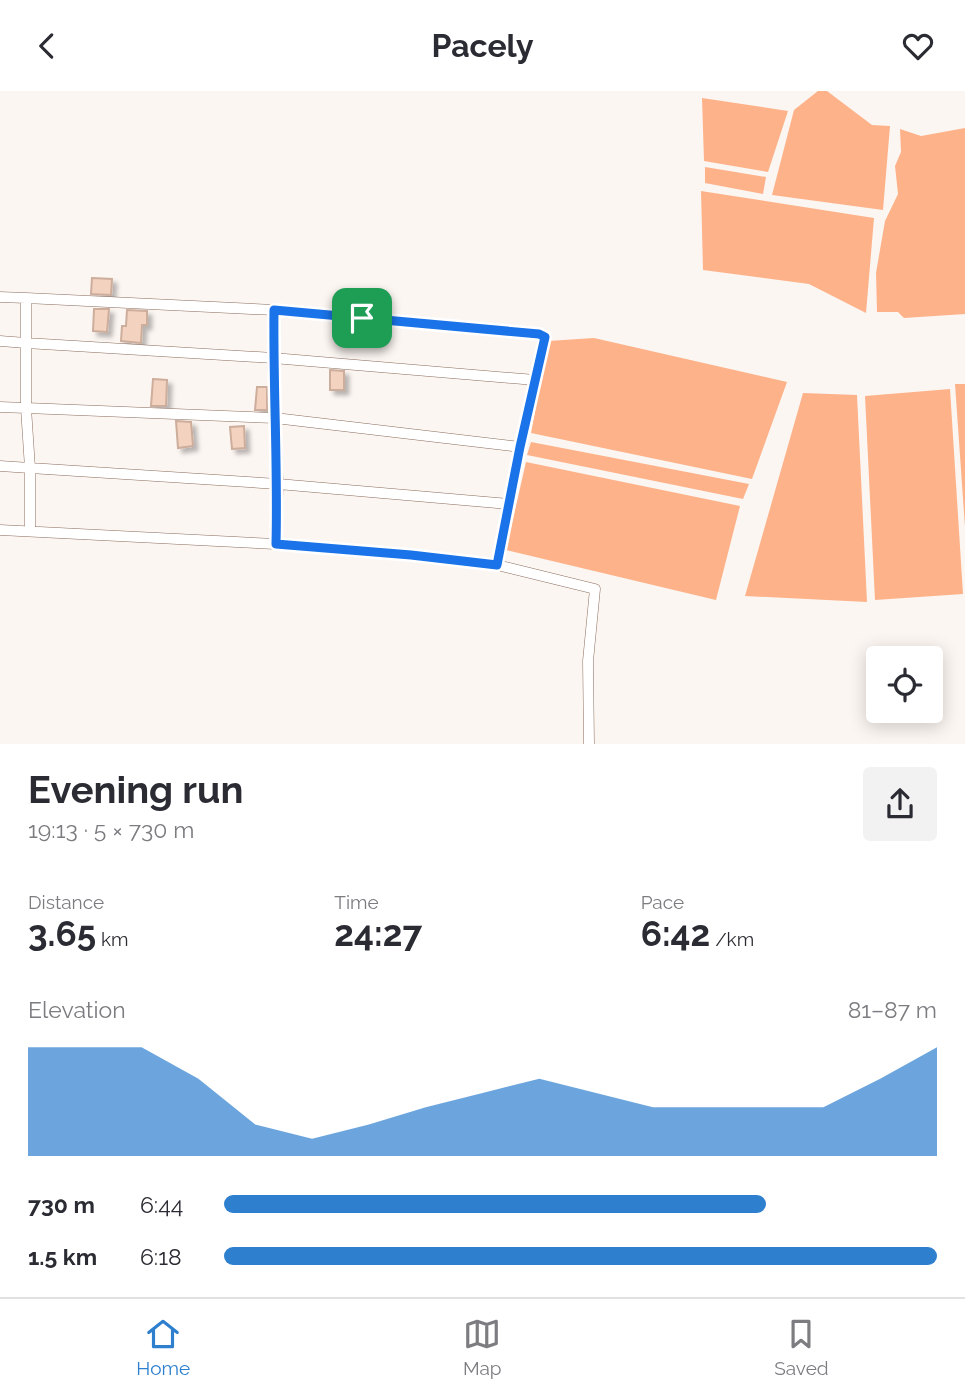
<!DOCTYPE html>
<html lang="en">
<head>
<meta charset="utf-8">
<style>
  body { margin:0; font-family:Raleway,sans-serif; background:#f2f2f3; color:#2b2b33; height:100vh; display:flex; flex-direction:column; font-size:26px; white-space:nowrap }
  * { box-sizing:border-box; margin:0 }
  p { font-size:23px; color:#7c7c81 }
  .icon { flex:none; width:38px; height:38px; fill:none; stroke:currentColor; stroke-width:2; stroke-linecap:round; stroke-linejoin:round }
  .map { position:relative; height:653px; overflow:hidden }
  .drawer { display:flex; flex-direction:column; background:#fff; flex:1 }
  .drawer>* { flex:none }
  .tools { position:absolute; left:866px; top:555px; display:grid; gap:14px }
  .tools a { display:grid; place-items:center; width:77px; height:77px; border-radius:7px; background:#fff; box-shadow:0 4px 18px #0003; font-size:35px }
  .pin { position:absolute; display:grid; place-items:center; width:60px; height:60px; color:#fff; margin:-30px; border-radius:14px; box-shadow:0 4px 10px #0006 }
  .round { display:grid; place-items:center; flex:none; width:74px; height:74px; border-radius:7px; background:#f2f2f3 }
  .overview { display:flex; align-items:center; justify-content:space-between; height:119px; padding:0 28px }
  h1 { font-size:38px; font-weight:700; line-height:52px }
  .stats { display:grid; grid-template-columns:repeat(3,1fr); gap:10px; height:119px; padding:7px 28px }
  .stats div { display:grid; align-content:center }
  .stats b { font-size:35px; font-weight:700 }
  .stats small { font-size:19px; font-weight:400 }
  .stats p { font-size:19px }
  .chart { height:196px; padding:14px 28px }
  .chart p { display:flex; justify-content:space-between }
  .chart svg { width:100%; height:126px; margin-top:7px; fill:#2e80cf; opacity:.7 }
  ul { padding:0 28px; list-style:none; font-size:23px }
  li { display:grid; grid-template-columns:112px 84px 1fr; align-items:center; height:52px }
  li i { height:18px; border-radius:9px; background:#2e80cf }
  header { display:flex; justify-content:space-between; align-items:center; height:91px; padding:0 28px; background:#fff; font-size:32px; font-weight:700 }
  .tabs { display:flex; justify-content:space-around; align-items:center; height:98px; border-top:2px solid #e1e1e2; background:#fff; font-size:19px; color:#7c7c81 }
  .tabs a { display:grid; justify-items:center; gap:4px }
  .tabs .current { color:#2e80cf }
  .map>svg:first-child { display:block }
  .green { fill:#feb289 }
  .building { fill:#f4d2c0; stroke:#cdad9c; stroke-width:2; filter:url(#shadow) }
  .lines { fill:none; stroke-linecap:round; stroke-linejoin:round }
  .minor-casing { stroke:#8a6d5d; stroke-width:11 }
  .minor { stroke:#fff; stroke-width:10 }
  .route-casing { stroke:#fff; stroke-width:14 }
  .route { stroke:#1a73e8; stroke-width:9 }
</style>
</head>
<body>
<header><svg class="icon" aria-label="back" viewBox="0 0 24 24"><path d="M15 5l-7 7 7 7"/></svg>Pacely<svg class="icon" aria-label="heart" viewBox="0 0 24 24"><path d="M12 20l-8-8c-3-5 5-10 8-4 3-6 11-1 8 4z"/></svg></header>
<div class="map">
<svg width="965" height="653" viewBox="0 0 965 653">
  <defs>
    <filter id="shadow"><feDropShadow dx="4.5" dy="4.5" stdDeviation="2" flood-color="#0004"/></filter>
  </defs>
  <rect width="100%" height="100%" fill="#fcf6f2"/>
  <path class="green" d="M818 0H827L872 34 890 35 883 119 772 104 794 19Z
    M702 7 788 20 768 81 704 70Z
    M965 37V223L904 227 898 221H877L876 182 885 130 898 103 895 75 901 61 900 38 921 45Z
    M705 76 766 86 763 103 705 92Z
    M701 100 874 127 866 222 809 193 703 179Z
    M594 247 787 291 752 388 531 342 548 250Z
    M955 293H965V436Z
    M950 298 963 503 875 509 865 305Z
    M803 302 857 304 867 511 745 505Z
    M531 351 749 393 743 408 527 364Z
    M526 371 740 415 716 509 506 459Z"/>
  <path class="building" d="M92 187 112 188 111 204 91 203Z
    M94 218H109L107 241 93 240Z
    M127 219 147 220V234H142L141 252 121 250 122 235H126Z
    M330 279 344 280V299H330Z
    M153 288 167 289 166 315H151Z
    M257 296H267V319H255Z
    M176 330 191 331 193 355 178 357Z
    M244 335 245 357 232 358 230 336Z"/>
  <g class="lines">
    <defs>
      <path id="minor" d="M0 206 26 207V252L0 250
        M26 207 274 219
        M0 316 26 317V252L273 267 274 219 539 243 545 246 544 251 520 356 497 474
        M0 375 30 377 26 317 275 327 273 267 535 289
        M0 439 276 453 411 464 497 474 595 498 588 570 589 653
        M30 440V377L278 393 275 327 520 356
        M276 453 278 393 509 413"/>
    </defs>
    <use href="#minor" class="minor-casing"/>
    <use href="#minor" class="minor"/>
  </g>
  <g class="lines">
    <defs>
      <path id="route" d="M274 219 539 243 545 246 520 356 497 474 411 464 276 453C278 375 273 297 274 219Z"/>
    </defs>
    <use href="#route" class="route-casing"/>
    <use href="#route" class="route"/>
  </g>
</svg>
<div class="tools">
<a><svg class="icon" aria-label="locate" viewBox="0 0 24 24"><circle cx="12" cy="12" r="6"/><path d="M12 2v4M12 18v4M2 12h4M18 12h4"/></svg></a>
</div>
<div class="pin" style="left:362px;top:227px;background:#1e9e55"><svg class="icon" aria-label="arrive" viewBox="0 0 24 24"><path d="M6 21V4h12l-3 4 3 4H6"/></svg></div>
</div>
<section class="drawer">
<div class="overview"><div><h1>Evening run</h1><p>19:13 · 5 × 730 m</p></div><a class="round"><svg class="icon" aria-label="share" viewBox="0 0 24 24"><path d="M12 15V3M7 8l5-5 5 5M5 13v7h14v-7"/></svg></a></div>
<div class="stats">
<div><p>Distance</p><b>3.65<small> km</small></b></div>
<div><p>Time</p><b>24:27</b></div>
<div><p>Pace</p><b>6:42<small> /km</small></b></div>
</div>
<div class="chart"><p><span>Elevation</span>81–87 m</p>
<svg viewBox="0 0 160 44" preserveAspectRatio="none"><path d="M0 44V6L10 6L20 6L30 17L40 33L50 38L60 33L70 27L80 22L90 17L100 22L110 27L120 27L130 27L140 27L150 17L160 6V44z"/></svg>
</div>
<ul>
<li><b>730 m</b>6:44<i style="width:76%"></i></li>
<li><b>1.5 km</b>6:18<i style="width:100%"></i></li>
</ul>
</section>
<nav class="tabs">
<a class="current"><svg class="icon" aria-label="home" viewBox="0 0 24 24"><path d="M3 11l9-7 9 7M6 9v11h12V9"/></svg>Home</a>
<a><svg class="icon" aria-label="map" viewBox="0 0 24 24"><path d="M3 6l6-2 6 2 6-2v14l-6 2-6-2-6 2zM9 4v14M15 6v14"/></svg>Map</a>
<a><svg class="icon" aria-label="saved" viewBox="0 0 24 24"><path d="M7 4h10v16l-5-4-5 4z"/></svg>Saved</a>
</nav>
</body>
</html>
